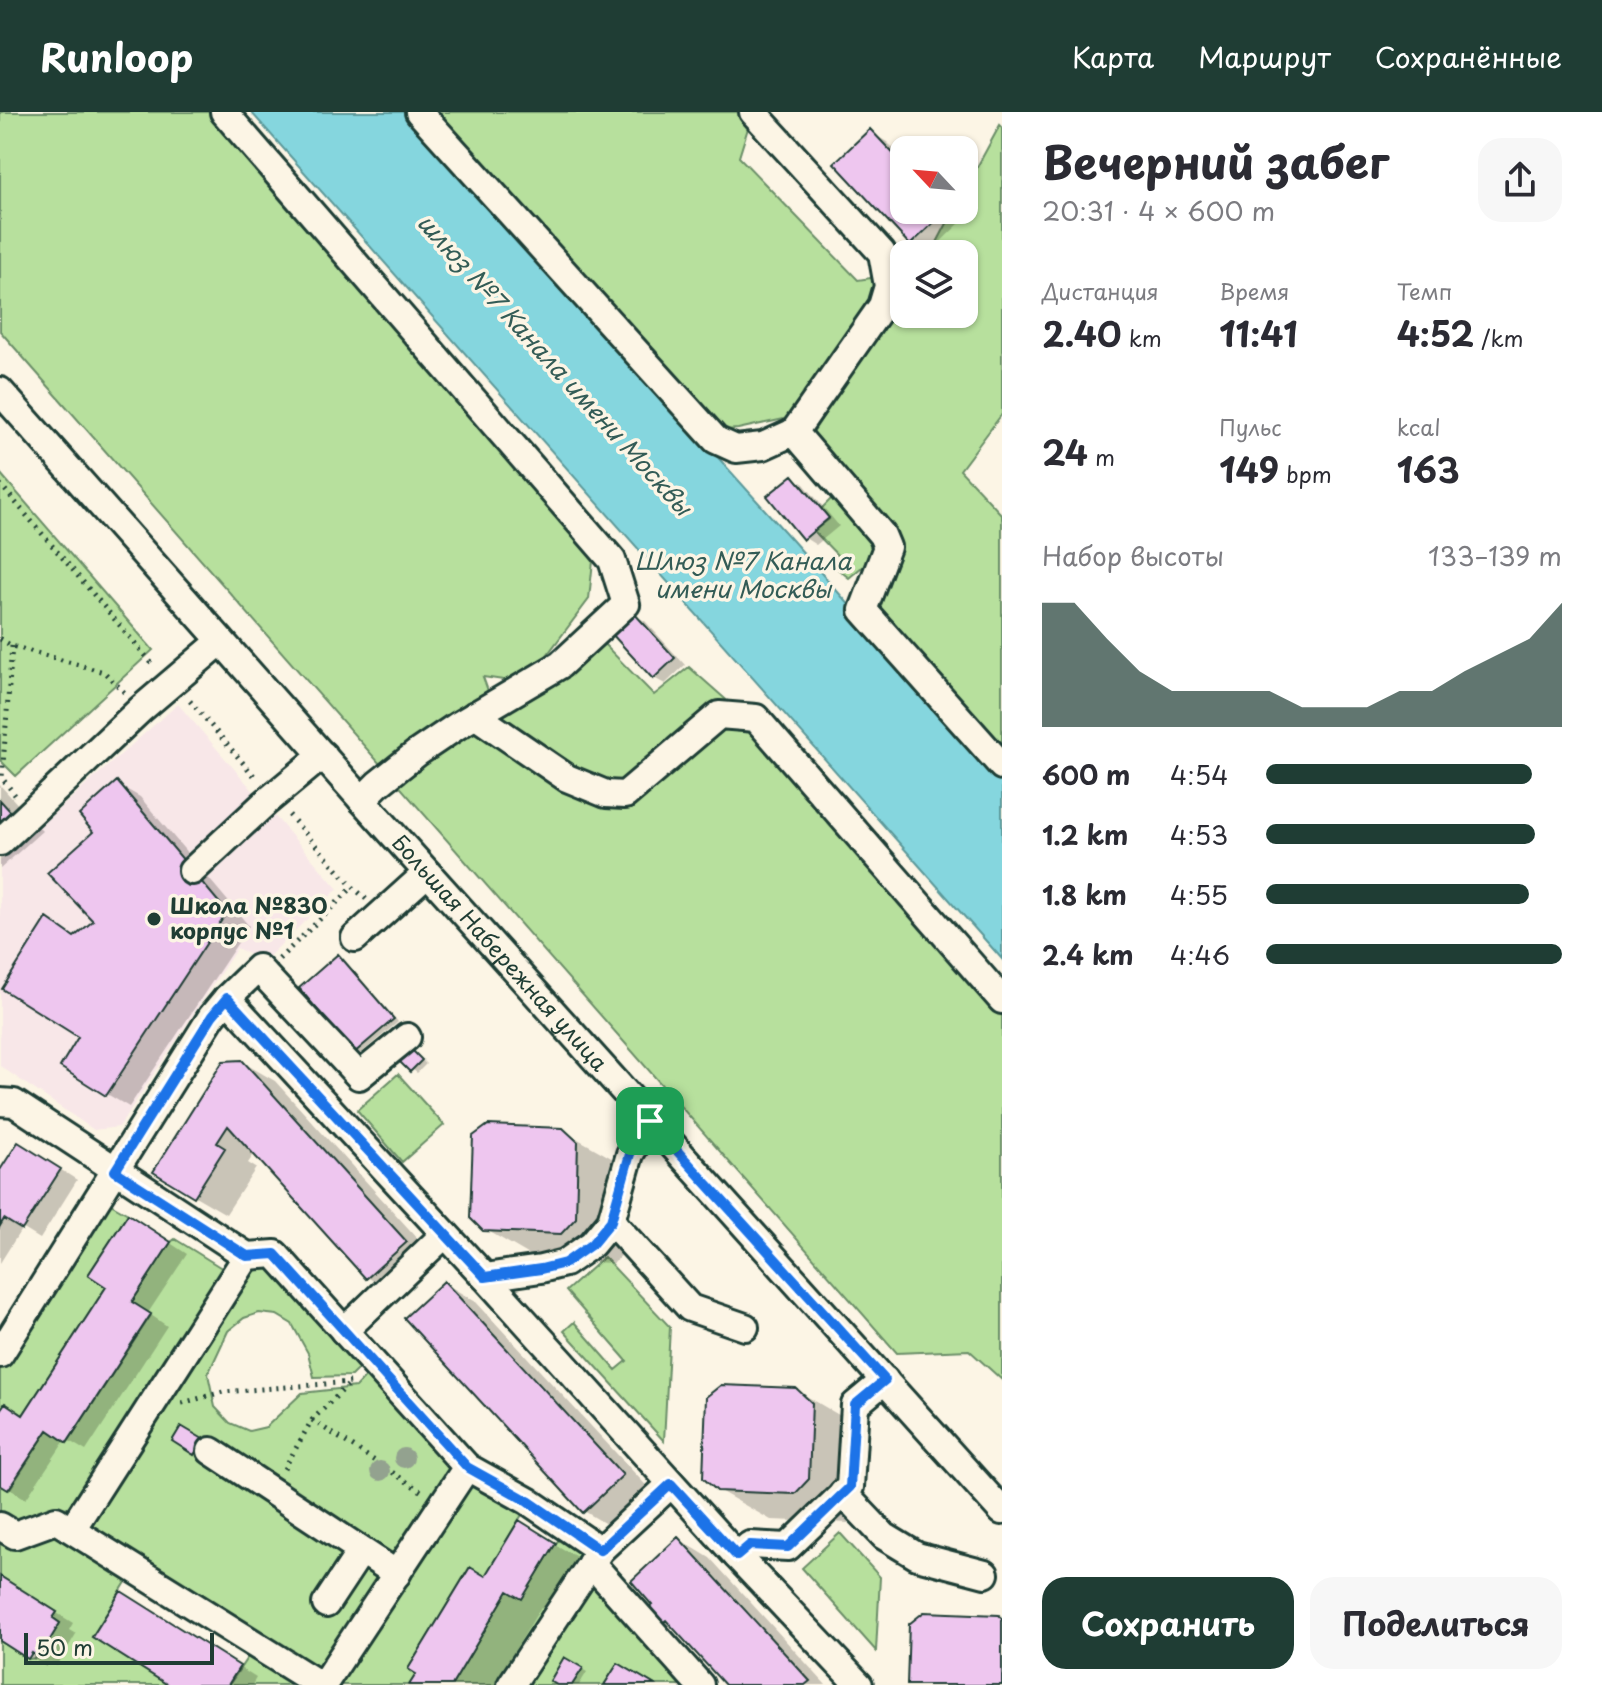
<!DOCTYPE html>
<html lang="ru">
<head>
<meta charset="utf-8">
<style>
  body { margin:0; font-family:"Playpen Sans",sans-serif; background:#f7f7f7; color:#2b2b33; height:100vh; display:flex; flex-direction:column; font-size:30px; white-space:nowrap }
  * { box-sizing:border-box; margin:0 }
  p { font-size:26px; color:#7c7c81 }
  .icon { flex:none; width:44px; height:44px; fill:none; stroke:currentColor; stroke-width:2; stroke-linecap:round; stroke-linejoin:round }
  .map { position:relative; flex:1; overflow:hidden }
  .details { display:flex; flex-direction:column; background:#fff; width:600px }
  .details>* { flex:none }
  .needle { width:52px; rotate:296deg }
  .buttons { position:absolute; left:890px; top:24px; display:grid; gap:16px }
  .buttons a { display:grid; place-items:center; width:88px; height:88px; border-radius:16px; background:#fff; box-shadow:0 2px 6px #0004; font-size:40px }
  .scale { position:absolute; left:24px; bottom:20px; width:190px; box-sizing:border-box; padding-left:8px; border:4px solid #1f3d34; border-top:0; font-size:22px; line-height:28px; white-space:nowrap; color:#1f3d34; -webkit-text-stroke:6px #fcf5e5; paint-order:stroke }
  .pin { position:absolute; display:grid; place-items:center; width:68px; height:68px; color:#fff; margin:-34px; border-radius:16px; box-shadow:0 4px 12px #0006 }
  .round { display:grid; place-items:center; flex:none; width:84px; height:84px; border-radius:24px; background:#f7f7f7 }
  .head { display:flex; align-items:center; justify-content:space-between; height:136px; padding:0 40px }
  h1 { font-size:44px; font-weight:700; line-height:60px }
  .figures { display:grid; grid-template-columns:repeat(3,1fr); gap:12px; height:136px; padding:8px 40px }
  .figures div { display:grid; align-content:center }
  .figures b { font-size:34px; font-weight:700 }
  .figures small { font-size:22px; font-weight:400 }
  .figures p { font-size:22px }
  .chart { height:224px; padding:16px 40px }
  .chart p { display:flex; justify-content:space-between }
  .chart svg { width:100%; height:144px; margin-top:8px; fill:#1f3d34; opacity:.7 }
  .primary-button { display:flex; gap:16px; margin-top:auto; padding:16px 40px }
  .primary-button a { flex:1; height:92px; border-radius:24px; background:#1f3d34; color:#fff; font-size:32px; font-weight:700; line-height:92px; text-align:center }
  .primary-button a+a { background:#f7f7f7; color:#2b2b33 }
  ul { padding:0 40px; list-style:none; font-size:26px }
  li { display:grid; grid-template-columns:128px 96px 1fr; align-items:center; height:60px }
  li i { height:20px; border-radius:10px; background:#1f3d34 }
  header { display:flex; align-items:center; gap:48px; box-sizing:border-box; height:112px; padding:0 40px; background:#1f3d34; color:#fff }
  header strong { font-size:38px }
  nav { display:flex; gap:44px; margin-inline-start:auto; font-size:28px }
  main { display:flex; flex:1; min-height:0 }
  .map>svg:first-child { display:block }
  .built { fill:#f8e7e8 }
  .green { fill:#b7e09d; stroke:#6b8e68; stroke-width:2 }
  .water { fill:#85d6de; stroke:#5c999a; stroke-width:2 }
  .shadow { fill:#0003 }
  .building { fill:#eec6ef; stroke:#1f3d34; stroke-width:2 }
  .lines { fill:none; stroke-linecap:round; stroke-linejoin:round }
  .minor-casing { stroke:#1f3d34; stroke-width:32 }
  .path { stroke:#1f3d34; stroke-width:5; stroke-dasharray:2 6; stroke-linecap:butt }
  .minor { stroke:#fcf5e5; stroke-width:26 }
  .tree { fill:#93a28f }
  .route-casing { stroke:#fff; stroke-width:16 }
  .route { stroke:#1a73e8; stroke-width:10 }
  .poi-dot { fill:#1f3d34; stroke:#fcf5e5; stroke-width:3 }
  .labels { text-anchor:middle; stroke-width:7; stroke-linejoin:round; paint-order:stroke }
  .poi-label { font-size:22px; font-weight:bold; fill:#1f3d34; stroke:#fcf5e5; text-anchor:start }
  .street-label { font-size:22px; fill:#1f3d34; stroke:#fcf5e5 }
  .water-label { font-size:24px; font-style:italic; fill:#335c56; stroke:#fcf5e5 }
</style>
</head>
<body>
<header>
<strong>Runloop</strong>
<nav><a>Карта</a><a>Маршрут</a><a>Сохранённые</a></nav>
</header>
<main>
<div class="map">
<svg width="1002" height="1573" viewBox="0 0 1002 1573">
  <rect width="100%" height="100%" fill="#fcf5e5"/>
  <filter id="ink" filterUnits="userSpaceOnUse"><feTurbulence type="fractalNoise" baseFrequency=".0125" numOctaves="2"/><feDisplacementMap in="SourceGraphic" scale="16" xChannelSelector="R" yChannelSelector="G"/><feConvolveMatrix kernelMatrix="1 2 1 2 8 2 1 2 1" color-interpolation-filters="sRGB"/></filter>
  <g filter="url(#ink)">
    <path class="built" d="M178 592 338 777 263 850 237 836 119 1015 94 1018 0 954V749Z"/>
    <path class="green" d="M0 0H211L594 439 589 487 544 547 510 569 483 565 496 601 601 529 654 583 689 555 766 623 1002 904V1268L969 1238 897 1241 0 219Z
      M430 0H753L739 45 858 168 904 161V202H964V142H931L954 98H964V79L1000 13 1002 15V302L960 358 1002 403V645L872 493 876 470 862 455 849 466 834 454 841 447 814 419 829 407 821 397 837 381 801 339 845 270 833 255 793 305 738 317 724 318Z
      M0 361 153 538 16 664 0 648Z
      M398 962 444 1013 402 1050 357 998Z
      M102 1087 128 1102 88 1163 106 1175 23 1303 5 1291 0 1298V1250Z
      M175 1127 228 1160 74 1393 12 1413 0 1406V1373L9 1378 48 1318 68 1330 151 1203 132 1190 171 1130Z
      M604 1145 670 1215 664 1329 564 1219 574 1210 616 1258 627 1249 566 1179Z
      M272 1148 366 1249 351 1264 314 1265 308 1241 292 1212 277 1203 259 1201 244 1206 228 1219 208 1262 215 1295 230 1311 249 1319 266 1315 302 1281 356 1275 373 1257 460 1355 320 1568 77 1415 242 1160Z
      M468 1365 526 1396 485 1464 469 1456 409 1556 416 1562 410 1573H330Z
      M56 1416 131 1462 92 1525 168 1573H0V1529L28 1547 38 1546 60 1511 53 1506 57 1500 0 1464V1420Z
      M565 1421 593 1439 506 1573H452L508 1479 522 1486 556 1431Z
      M840 1421 880 1465 876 1539 802 1456Z
      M590 1462 692 1573H655L618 1551 604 1573H518Z
      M253 1537 308 1573H229Z"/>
    <path class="water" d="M251 0H408L792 428 1002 666V847Z"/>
    <path class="shadow" d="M870 20 887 30 904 47V98H953L963 108 928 142 911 132Z
      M793 365 804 372 839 414 816 433 805 426Z
      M633 503 645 509 685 553 665 572 654 566Z
      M117 672 140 685 249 814 129 995 107 982 81 925 48 809 76 826 96 810V720Z
      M0 673 42 719 0 757Z
      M339 844 344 847 398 910 360 942 355 940Z
      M416 942 426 952 417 961 402 949Z
      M242 950 275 969 438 1149 399 1184 367 1165 255 1041 248 1051 256 1056 226 1102 195 1084Z
      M562 1018 615 1048 630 1062 627 1137 614 1151 538 1148 485 1117Z
      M36 1042 77 1068 40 1127 22 1116 0 1151V1062Z
      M146 1115 187 1142 148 1201 167 1214 86 1339 66 1327 26 1387 0 1371V1302L24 1304Z
      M444 1171 476 1190 654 1382 616 1418 584 1399Z
      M796 1278 849 1309 864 1323 861 1397 848 1411 771 1408 718 1378Z
      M519 1411 587 1451 555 1504 541 1495 494 1573H412L486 1467Z
      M679 1427 710 1446 826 1573H728L681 1521 662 1510Z
      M0 1466 73 1511 69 1518 76 1522 57 1554 50 1550 46 1555 0 1527Z
      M139 1492 256 1566 252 1573H172Z
      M565 1547 587 1560 579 1573H561Z"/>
    <path class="building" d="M870 17 904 53V98H947L910 133 834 51Z
      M793 363 829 406 803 428 767 384Z
      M633 500 675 546 653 567 611 521Z
      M117 669 227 800 106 984 60 955 78 925 2 877 47 806 74 825 93 809 47 761 93 720 79 703Z
      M0 688 11 700 0 710Z
      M338 842 394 907 354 941 299 876Z
      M411 937 422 948 410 960 399 949Z
      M242 948 407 1130 366 1167 228 1014 217 1031 225 1036 194 1085 153 1060 223 949Z
      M488 1013 563 1016 578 1030 576 1106 561 1122 483 1119 470 1106 473 1024Z
      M18 1030 61 1057 22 1118 4 1107 0 1114V1058Z
      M128 1102 171 1130 132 1190 151 1202 67 1331 48 1318 8 1378 0 1373V1298L5 1291 23 1303 106 1175 88 1163Z
      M444 1169 623 1363 583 1401 404 1206Z
      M721 1273 796 1276 812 1291 809 1367 795 1382 717 1379 703 1366 706 1285Z
      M181 1314 203 1327 194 1343 172 1329Z
      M519 1408 556 1431 522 1487 508 1479 452 1573H409L416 1562 408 1557 470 1455 485 1464Z
      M678 1425 810 1569 805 1573H725L666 1508 661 1512 647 1497 652 1493 631 1469Z
      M0 1464 57 1500 53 1506 60 1511 39 1546 32 1541 28 1547 0 1529Z
      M121 1479 240 1554 228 1573H168L92 1525Z
      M924 1500 999 1503 1002 1506V1573H907L909 1512Z
      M564 1545 583 1556 572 1573H557L550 1569Z
      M618 1551 655 1573H604Z"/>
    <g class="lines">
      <defs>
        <g id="minor">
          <path d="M224 0 612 448 626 492 560 553 457 614 417 641 378 672 362 688"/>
          <path d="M419 0 716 328 736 337 763 334 794 320"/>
          <path d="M753 0 882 141 888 174 882 194 794 320 882 423 887 435 863 498 1002 654"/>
          <path id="s1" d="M0 279 362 688 1002 1399"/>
          <path d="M475 603 567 666 606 682 625 683 719 603 756 606 1002 888"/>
          <path d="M0 730 141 597 221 529"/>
          <path d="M192 759 265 691 323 643"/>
          <path d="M355 826 427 761"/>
          <path d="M227 886 485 1165 737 1444 859 1573"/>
          <path d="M0 990 14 991 247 1144 72 1417"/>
          <path d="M611 1109 690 1196 745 1215"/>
          <path d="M247 1144 275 1142 467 1355 323 1573"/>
          <path d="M485 1165 541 1157 565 1151 592 1132 611 1109 630 1042 650 1009"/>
          <path d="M344 1219 445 1122"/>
          <path d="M0 1242 212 904 227 886 258 856 359 964 407 925"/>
          <path d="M211 1339 397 1462"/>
          <path d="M467 1355 528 1389 600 1438"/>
          <path d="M843 1381 884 1424 917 1444 985 1462"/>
          <path d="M0 1414 15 1423 56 1408 320 1573"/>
          <path d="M737 1444 750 1433 788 1435 850 1375 855 1293 885 1268"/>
          <path d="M591 1451 700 1573"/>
          <path d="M326 1492 361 1439"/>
          <path d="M511 1573 600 1438 671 1372"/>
        </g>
      </defs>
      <use href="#minor" class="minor-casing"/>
      <path class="path" d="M0 372 155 555
        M0 527 12 534 104 560 126 582
        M12 534 2 666 15 683
        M190 589 256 666
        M289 703 353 775 366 787
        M279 847 353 775
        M182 1291 223 1280 351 1270
        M312 1308 421 1379
        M284 1357 312 1308 350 1271"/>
      <use href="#minor" class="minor"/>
    </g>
    <g class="tree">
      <circle cx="404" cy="1346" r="10"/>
      <circle cx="380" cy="1359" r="10"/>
    </g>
  </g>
  <g class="lines" filter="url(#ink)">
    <defs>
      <path id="route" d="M227 886 485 1165 541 1157 565 1151 592 1132 611 1109 630 1042 650 1009 885 1268 855 1293 850 1375 788 1435 750 1433 737 1444 671 1372 600 1438 528 1389 467 1355 275 1142 247 1144 115 1059 212 904Z"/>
    </defs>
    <use href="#route" class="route-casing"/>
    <use href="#route" class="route"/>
  </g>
  <circle class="poi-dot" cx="154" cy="807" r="8"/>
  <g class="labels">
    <g class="poi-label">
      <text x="170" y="802">Школа №830<tspan x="170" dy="25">корпус №1</tspan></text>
    </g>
    <g class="street-label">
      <text dy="8" stroke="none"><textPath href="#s1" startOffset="752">Большая Набережная улица</textPath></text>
    </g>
    <g class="water-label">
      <text transform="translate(554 253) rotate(48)" y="8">шлюз №7 Канала имени Москвы</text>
      <text x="743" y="458">Шлюз №7 Канала<tspan x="743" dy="28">имени Москвы</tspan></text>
    </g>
  </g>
</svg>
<div class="buttons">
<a><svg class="needle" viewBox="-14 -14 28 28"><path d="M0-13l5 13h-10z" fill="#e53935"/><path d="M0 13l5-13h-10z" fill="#7c7c81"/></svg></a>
<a><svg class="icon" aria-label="layers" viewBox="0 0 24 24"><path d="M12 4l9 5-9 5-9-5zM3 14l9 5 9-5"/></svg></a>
</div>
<div class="scale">50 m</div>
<div class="pin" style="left:650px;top:1009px;background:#1e9e55"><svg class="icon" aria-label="arrive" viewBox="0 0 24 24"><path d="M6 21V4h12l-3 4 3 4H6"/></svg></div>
</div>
<section class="details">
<div class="head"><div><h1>Вечерний забег</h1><p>20:31 · 4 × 600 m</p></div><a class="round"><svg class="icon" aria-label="share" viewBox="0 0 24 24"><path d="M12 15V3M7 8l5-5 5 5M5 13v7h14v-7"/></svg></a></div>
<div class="figures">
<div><p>Дистанция</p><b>2.40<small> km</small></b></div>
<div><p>Время</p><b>11:41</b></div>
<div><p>Темп</p><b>4:52<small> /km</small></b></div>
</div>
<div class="figures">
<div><b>24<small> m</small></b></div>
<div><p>Пульс</p><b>149<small> bpm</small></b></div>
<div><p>kcal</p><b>163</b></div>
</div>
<div class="chart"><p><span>Набор высоты</span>133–139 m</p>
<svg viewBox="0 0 160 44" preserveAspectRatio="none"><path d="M0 44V6L10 6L20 17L30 27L40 33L50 33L60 33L70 33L80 38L90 38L100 38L110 33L120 33L130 27L140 22L150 17L160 6V44z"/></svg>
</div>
<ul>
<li><b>600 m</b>4:54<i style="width:90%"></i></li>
<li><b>1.2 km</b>4:53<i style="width:91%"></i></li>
<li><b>1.8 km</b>4:55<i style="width:89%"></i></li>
<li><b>2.4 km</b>4:46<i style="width:100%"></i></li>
</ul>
<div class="primary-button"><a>Сохранить</a><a>Поделиться</a></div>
</section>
</main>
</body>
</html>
